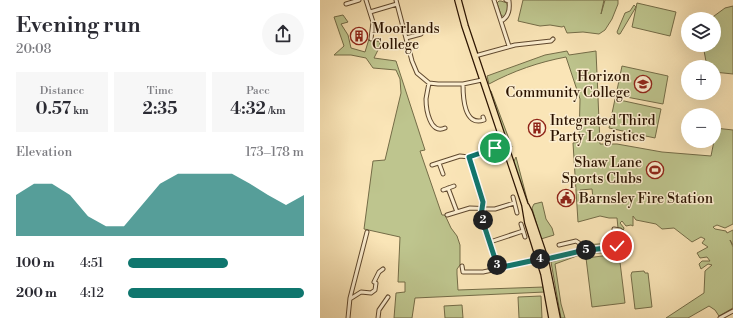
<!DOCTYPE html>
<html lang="en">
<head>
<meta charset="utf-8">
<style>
  body { margin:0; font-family:"Libre Bodoni",serif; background:#f7f7f7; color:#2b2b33; height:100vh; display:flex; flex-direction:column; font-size:15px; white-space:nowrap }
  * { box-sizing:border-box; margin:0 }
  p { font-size:13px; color:#7c7c81 }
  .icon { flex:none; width:22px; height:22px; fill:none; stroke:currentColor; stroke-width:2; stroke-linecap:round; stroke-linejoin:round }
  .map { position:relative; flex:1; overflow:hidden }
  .details { display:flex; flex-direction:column; background:#fff; width:320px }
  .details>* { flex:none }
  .tools { position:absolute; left:361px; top:12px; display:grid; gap:8px }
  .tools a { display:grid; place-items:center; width:40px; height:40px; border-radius:50%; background:#fff; box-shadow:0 4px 16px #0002; font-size:20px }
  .pin { position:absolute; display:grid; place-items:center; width:34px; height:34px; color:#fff; margin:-17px; border:2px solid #fff; border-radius:50%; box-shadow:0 1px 4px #0007 }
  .km { position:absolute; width:20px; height:20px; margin:-10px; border-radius:50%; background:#222; color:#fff; font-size:11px; line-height:20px; text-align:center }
  .round { display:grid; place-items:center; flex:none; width:42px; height:42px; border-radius:21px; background:#f7f7f7 }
  .overview { display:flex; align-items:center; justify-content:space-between; height:68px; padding:0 16px }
  h1 { font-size:22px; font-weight:600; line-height:30px }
  .figures { display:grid; grid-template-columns:repeat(3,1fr); gap:6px; height:68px; padding:4px 16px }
  .figures div { display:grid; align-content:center; border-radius:0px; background:#f7f7f7; text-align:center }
  .figures b { font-size:17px; font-weight:600 }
  .figures small { font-size:11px; font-weight:400 }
  .figures p { font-size:11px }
  .chart { height:112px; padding:8px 16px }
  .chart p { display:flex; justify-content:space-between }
  .chart svg { width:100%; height:72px; margin-top:4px; fill:#0f766e; opacity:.7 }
  ul { padding:0 16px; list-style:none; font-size:13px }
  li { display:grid; grid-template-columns:64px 48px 1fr; align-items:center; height:30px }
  li i { height:10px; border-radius:5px; background:#0f766e }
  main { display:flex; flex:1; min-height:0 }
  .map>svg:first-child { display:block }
  .green { fill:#bec58e; stroke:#746c47; fill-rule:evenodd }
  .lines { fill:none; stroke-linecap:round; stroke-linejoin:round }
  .minor-casing { stroke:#5f482e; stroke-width:5 }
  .trunk-casing { stroke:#2b1300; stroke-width:8 }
  .minor { stroke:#fceed0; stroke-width:3 }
  .trunk { stroke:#fae5b7; stroke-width:5.5 }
  .route-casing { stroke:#fff; stroke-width:8 }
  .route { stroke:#0f766e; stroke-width:5 }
  .labels { text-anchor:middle; stroke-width:3; stroke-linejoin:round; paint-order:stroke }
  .poi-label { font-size:14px; fill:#2b1300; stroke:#fceed0; text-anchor:start }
</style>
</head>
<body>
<main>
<section class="details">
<div class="overview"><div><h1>Evening run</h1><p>20:08</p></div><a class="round"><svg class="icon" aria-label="share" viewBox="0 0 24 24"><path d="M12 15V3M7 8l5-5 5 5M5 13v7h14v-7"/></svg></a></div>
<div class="figures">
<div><p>Distance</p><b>0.57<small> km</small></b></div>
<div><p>Time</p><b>2:35</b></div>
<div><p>Pace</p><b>4:32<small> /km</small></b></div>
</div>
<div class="chart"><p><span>Elevation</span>173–178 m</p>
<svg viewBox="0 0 160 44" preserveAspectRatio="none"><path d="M0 44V19L10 12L20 12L30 19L40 32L50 38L60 38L70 25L80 12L90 6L100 6L110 6L120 6L130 12L140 19L150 25L160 19V44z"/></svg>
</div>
<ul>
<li><b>100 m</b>4:51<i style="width:57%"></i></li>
<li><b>200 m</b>4:12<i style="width:100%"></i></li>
</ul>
</section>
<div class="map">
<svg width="413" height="318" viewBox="0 0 413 318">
  <rect width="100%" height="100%" fill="#fae5b7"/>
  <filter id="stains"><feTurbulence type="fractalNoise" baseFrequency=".005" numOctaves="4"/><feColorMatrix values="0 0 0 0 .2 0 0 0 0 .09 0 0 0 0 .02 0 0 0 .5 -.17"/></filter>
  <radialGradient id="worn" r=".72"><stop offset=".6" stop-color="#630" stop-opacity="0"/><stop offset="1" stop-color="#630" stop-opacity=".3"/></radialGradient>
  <path class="green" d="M203 0H284L281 14 285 0H298V4L292 19 285 30 279 34 263 32 247 33 244 26 242 27 230 25 220 26 198 21Z
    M179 1H181L187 3C188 8 188 14 184 17L181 15 177 3Z
    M317 3 356 12 350 36 312 27Z
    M314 5 316 7 300 34H298L297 32 305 13 310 11Z
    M413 6V74L394 72V67H387L383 45H394V19H390L405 8Z
    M23 15 28 22 21 24 28 35 31 48 45 52 49 39 60 42 59 48 54 58 76 61 105 150 100 151 122 215H125L131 228 137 236 140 245V265L137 269V274L138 290 224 287 225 292 95 298 92 318H74L76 293 85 292V282H78L80 237 44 229 53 161 65 160 81 93 80 79 76 70 53 68 46 58 31 55H14L24 46 14 17Z
    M247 51 249 55 276 51 280 144H297L342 152 391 156 394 141 395 128 413 130V224L405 228 397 225 393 227 395 229 406 231 407 233 413 230V245L410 240 413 247V308L399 316 395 310 389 306 368 318H346L384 293 385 271 392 265 388 264 381 269 379 264 382 261H390L387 257 380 258 377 253 388 247 382 243 385 239 381 237 372 242 354 228 342 229 336 224 316 220 313 216V226L311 225 306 226 302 221 300 223 304 228 303 231 298 228 297 218H289L280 216 258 222 253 143 259 142 260 99 246 57C219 62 193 71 169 84L167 76 225 55ZM272 189 273 198 260 199V190Z
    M302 66 348 76 343 104 296 95Z
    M168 89 171 91 192 147 188 145Z
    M295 99 341 109 335 138 289 128Z
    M196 157 207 199 208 202 206 200 193 163Z
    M222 202 226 219 232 228 234 235 221 239 212 208 214 204Z
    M297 231 301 234 297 243 294 245 264 247V245L293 243 294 234H297Z
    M305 247V249L300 250 298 253H265L235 264 241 304 245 318H241L231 262 266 253 294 250Z
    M299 254 305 303 272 307 266 258Z
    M324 271 325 273H328L332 307 315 309 311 275 312 272Z
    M221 296 222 318H199L198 297Z
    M142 305 143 318H125L124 306Z"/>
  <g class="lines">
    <defs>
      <path id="minor" d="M46 0 53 22 51 39
        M76 0 92 61 97 73 109 83 118 84H143L162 80
        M174 0 189 46
        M26 4 39 0
        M50 12 77 4
        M181 21C189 17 190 9 189 1L186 0
        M86 38 101 34
        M78 47 88 45
        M155 56 195 45 231 41 233 39
        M109 83C108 88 107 93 106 99 106 109 110 135 125 128
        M143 84C143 97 144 127 164 120L163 117
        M175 144 178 154
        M149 157 163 202 161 216 178 269
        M119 163 123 174
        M112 165 140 156 149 157 175 148
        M128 188 137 212
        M123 190 134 186
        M193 197 197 213
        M127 215 150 208 175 209 194 203
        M201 224 205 237
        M170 242 203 231
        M239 245 256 241 259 243 261 251
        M142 266 143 272H163L261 251 294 247 298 244 304 234 300 230 294 229
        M30 299 41 292 51 293 55 290 56 283 54 282 59 272 63 269
        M28 318 30 298 47 232
        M58 318 59 310 68 297
        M400 318 413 311"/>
      <path id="trunk" d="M138 0 145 26 205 205 208 223 224 274 232 318
        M206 206 209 212 225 259 237 318"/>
    </defs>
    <use href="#minor" class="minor-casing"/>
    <use href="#trunk" class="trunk-casing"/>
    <use href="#minor" class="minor"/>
    <use href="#trunk" class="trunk"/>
  </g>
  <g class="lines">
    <defs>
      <path id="route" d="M175 148 149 157 163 202 161 216 178 268 220 259 231 258 261 251 294 247 297 246"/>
    </defs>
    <use href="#route" class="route-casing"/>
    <use href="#route" class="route"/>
  </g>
  <defs>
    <symbol id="building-ring" viewBox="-11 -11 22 22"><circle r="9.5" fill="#fceed0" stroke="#8f2418" stroke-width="1.5"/><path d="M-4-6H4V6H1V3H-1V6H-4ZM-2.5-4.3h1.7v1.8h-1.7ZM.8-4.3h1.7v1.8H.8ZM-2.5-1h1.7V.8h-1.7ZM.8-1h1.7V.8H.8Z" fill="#8f2418"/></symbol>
    <symbol id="school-ring" viewBox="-11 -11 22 22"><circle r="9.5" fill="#fceed0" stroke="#8f2418" stroke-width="1.5"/><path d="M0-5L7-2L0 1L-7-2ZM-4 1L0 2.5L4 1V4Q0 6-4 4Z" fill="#8f2418"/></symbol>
    <symbol id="stadium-ring" viewBox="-11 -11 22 22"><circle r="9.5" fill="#fceed0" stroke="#8f2418" stroke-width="1.5"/><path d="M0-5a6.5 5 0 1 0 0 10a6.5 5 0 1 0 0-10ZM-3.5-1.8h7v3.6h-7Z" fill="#8f2418"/></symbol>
    <symbol id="civic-ring" viewBox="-11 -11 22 22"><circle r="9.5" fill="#fceed0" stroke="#8f2418" stroke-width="1.5"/><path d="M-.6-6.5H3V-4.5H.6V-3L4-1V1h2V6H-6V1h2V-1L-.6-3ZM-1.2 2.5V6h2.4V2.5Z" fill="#8f2418"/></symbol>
  </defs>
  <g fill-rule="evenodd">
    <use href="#building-ring" x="29" y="26" width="20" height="20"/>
    <use href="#school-ring" x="313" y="74" width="20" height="20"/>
    <use href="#building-ring" x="207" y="118" width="20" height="20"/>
    <use href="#stadium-ring" x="325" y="160" width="20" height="20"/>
    <use href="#civic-ring" x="236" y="188" width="20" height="20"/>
  </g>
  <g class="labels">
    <g class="poi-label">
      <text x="52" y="33">Moorlands<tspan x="52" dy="16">College</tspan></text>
      <text x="310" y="81" text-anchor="end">Horizon<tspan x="310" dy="16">Community College</tspan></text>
      <text x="230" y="125">Integrated Third<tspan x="230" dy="16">Party Logistics</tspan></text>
      <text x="322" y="167" text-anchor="end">Shaw Lane<tspan x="322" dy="16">Sports Clubs</tspan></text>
      <text x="259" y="203">Barnsley Fire Station</text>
    </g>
  </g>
  <rect width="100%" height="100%" filter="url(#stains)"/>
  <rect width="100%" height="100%" fill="url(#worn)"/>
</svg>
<div class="tools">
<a><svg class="icon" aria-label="layers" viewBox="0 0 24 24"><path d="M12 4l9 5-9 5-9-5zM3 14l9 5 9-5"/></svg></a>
<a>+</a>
<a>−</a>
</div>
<div class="pin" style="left:175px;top:148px;background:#1e9e55"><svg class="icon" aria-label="arrive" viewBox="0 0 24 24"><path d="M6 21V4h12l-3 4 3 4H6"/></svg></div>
<div class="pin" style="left:297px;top:246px;background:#d93025"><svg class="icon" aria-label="check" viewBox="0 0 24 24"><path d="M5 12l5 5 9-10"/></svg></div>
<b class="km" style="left:163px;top:220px">2</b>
<b class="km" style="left:177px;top:265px">3</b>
<b class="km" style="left:220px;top:259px">4</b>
<b class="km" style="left:266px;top:250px">5</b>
</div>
</main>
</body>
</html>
